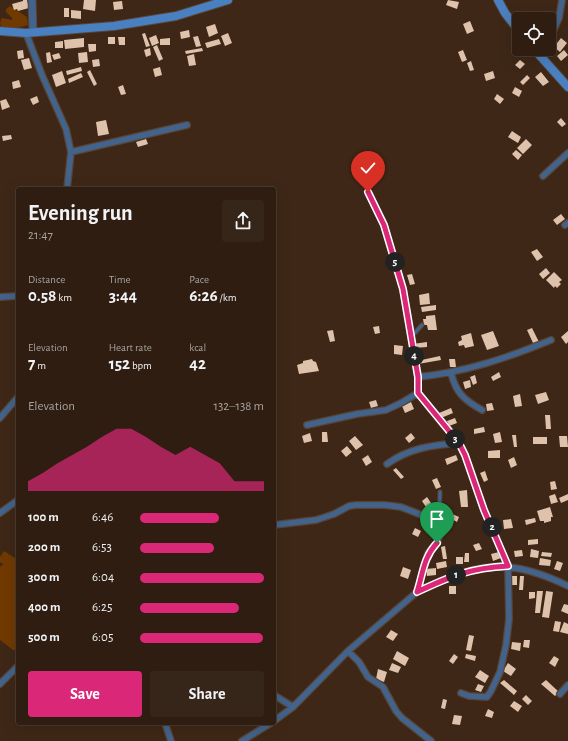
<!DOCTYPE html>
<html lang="en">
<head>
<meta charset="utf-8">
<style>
  body { margin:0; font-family:"Alegreya Sans",sans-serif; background:#362619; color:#f1f3f6; height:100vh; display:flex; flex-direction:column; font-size:15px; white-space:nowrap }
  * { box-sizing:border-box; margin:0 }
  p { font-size:13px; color:#a7a29f }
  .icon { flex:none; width:22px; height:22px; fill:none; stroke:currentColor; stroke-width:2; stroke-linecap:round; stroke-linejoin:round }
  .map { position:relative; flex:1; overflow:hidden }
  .side { position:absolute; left:16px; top:187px; width:260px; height:538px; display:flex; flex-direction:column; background:#2e1d10; border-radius:4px; box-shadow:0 4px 16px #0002,0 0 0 1px #493b30 }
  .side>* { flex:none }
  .fabs { position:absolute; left:512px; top:12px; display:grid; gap:8px }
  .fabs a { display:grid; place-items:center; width:44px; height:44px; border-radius:4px; background:#2e1d10; box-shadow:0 4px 16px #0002,0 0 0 1px #493b30; font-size:20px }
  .pin { position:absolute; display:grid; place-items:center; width:34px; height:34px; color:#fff; margin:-41px -17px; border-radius:50% 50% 50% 0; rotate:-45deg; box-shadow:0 0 4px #0007 }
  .pin .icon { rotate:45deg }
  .km { position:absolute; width:20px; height:20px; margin:-10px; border-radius:50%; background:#222; color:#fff; font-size:11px; line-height:20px; text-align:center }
  .round { display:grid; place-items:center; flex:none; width:42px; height:42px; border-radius:4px; background:#362619 }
  .head { display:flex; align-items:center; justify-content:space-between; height:68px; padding:0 12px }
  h1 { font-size:22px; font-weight:700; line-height:30px }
  .metrics { display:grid; grid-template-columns:repeat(3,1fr); gap:6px; height:68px; padding:4px 12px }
  .metrics div { display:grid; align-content:center }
  .metrics b { font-size:17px; font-weight:700 }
  .metrics small { font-size:11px; font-weight:400 }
  .metrics p { font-size:11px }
  .chart { height:112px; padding:8px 12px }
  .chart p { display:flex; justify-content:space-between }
  .chart svg { width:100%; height:72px; margin-top:4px; fill:#db2777; opacity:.7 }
  .primary-button { display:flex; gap:8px; margin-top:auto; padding:8px 12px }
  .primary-button a { flex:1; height:46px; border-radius:4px; background:#db2777; color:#fff; font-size:16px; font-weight:700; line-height:46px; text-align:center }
  .primary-button a+a { background:#362619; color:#f1f3f6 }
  ul { padding:0 12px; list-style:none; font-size:13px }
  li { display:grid; grid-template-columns:64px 48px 1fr; align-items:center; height:30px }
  li i { height:10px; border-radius:5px; background:#db2777 }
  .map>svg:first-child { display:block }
  .green { fill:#703900 }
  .building { fill:#dfc2ac }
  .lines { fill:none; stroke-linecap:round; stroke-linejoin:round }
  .service-casing { stroke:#5a4434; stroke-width:5 }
  .minor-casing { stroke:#5a4434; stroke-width:8 }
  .tertiary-casing { stroke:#5a4434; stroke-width:9 }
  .secondary-casing { stroke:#5a4434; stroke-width:10 }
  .service { stroke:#41638c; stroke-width:3 }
  .minor { stroke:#41638c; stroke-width:5.5 }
  .tertiary { stroke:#41638c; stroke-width:7 }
  .secondary { stroke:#4980c1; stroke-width:8 }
  .route-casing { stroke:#fff; stroke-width:8 }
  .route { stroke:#db2777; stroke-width:5 }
</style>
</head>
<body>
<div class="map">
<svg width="568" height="741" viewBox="0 0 568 741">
  <rect width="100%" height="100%" fill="#3e2716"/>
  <path class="green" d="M10 6 27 17 28 25 16 28 2 27 0 24 1 19 3 18 12 20V18L6 12V9Z
    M4 551 18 560V650H13L0 640V567L3 564 0 562V557Z"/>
  <path class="building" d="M23 0H27L29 8 18 11 17 9 14 10 12 4 23 1Z
    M84 0H96L95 11 83 9Z
    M448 0 459 2 457 9 446 5Z
    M122 1 123 9 114 10 113 2Z
    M64 8H69V17H64Z
    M71 10 81 11V19L71 18Z
    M533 11 540 17 539 19H531L529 17Z
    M470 21 474 31 467 34 463 24Z
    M215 24 218 33 209 37 206 27Z
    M189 30 190 37 181 39 180 32Z
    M145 33 150 46 146 47 142 34Z
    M228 33 232 43 225 46 221 36Z
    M156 35 159 43 152 46 149 38Z
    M198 36 201 46 196 47 193 37Z
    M108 37H115V44H108Z
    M118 37H125V45H119Z
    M84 38V47L65 49 64 40Z
    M170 38V45H160V39Z
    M561 38 567 43 560 52 554 47Z
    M219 39 221 44 207 48 205 43Z
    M63 41V48H55V42Z
    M88 44H96V51L89 52Z
    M157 45 163 59 159 61 153 47Z
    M150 48 151 55 146 57 144 50Z
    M202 48 203 51 186 54 185 51Z
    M23 50 24 58 18 59 17 51Z
    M463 50 467 60 462 62 458 52Z
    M564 50 568 55 561 61 557 56Z
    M50 52 52 62 47 63 46 53Z
    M87 52 88 62 79 63 78 53Z
    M59 53 61 58 54 60 52 55Z
    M194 54 196 65 189 66 187 56Z
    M29 58 32 68 24 70 21 60Z
    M99 59 100 66 93 67 92 60Z
    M520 60 525 64 520 69 515 65Z
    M471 61 474 70 470 71 467 63Z
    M81 67 82 71 67 75 66 71Z
    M160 67 162 75 155 77 153 69Z
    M90 70 97 84 94 86 87 72Z
    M62 71 66 83 56 87 52 75Z
    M493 71 495 78 486 81 484 74Z
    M541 72 549 82 543 86 535 77Z
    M81 73 83 77 69 83 68 79Z
    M527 75 530 78 523 85 520 82Z
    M19 80 21 87 13 89 12 82Z
    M123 85 126 94 121 95 118 87Z
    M515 87 522 91 519 97 512 93Z
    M497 94 504 99 500 104 494 99Z
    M37 96 39 102 33 105 30 99Z
    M6 99 10 107 2 110 0 101Z
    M561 118 566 124 562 127 557 122Z
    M106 120 109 134 98 136 96 122Z
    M512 131 521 137 518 143 508 137Z
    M11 135 12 139 3 141 2 136Z
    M146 139 148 144 138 147 136 142Z
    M526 139 532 145 523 154 517 148Z
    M516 150 522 155 518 160 512 154Z
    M561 214 565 219 557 225 553 220Z
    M537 249 543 257 537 261 531 252Z
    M546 268 550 273 543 279 539 274Z
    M554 272 562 280 559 282 561 284 557 288 555 286 554 288 546 280Z
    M412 274 415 284 410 285 407 275Z
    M429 293 430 304 420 305 419 295Z
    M436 305V310L422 312 421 307Z
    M435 315 437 330H428L427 325H424L423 319H426V316Z
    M379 326 380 333 375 334 373 327Z
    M532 328 539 342 534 345 527 330Z
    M333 330 335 341 330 342 327 331Z
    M493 331 499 346 487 350 481 335Z
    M568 331V342L566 344 561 337Z
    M471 333 474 346 465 348 464 345 459 346 458 342 462 340 461 336Z
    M427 342V347L413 348V344Z
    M394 345 403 346 402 355 394 354Z
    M440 356 441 360 418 364 417 361Z
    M312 359 313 361 316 362 319 371 299 374 297 365 303 363V361Z
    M449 359H455L456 367H450Z
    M499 372 501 377 493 381 491 377Z
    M475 375 477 383 473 385 470 377Z
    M470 380 471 387 465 389 463 382Z
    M546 392 549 400 538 404 535 395Z
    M520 394 522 406 515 407 513 396Z
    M376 400 378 406 371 408 369 402Z
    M411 402 414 409 405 413 402 406Z
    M492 403 494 410 487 411 486 404Z
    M451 408 453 413 441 418 439 413Z
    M545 415H550L551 429H546Z
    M455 418 457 423 449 426 447 421Z
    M484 427 485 432 474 434V429Z
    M322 432H327L328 442H322Z
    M500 432 502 442 495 443 493 434Z
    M310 433 312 441 304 443 302 436Z
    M411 433 415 438 409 443 405 438Z
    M512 435H516L517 447H514Z
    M355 436 363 445 356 450 349 441Z
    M559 436H567L568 447H560Z
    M533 437H547V444H533Z
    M347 446 352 452 346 457 341 451Z
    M500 450V458H488V451Z
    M368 455 372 462 366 466 362 459Z
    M456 455 458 460 447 465 445 459Z
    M514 457 517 465 511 468 508 460Z
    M396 468 404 477 401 479 393 470Z
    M485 471 488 480 484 482 480 473Z
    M437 478 441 487 436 489 432 480Z
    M555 481 557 489 551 490 550 482Z
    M467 490 468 507H461L459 491Z
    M555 494 558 502 551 504 549 496Z
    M568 494V500L561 503 559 498Z
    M427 497 431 503 426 507 422 501Z
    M550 507 553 517H551V521L544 523V521H540L537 511Z
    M450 513 459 517 457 522 448 517Z
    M535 518 536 522 526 525 525 520Z
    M511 519 513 528 504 529 503 520Z
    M415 528 421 531 418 537 412 534Z
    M538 539V544L528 545V540Z
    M479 543 482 549 476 551 473 545Z
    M445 546 447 559H443L441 547Z
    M531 549 539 551 538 558 530 557Z
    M522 550 523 556 515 557 514 551Z
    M499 552 501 558 493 561 491 554Z
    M542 552 552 553 551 557 541 556Z
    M465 553H469V562H464Z
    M456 557H463V564H456Z
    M540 558 551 560 550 566 539 565Z
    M446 561 447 567 437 569 436 563Z
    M557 561 563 563 560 571 554 569Z
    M403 567 411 570 408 579 400 576Z
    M436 568V575L427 576 426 569Z
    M511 576H517V585H511Z
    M520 576H524L523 590H519Z
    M449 586H456V594H449Z
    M537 591H543L540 613H535Z
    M546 591 553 592 549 618 542 617Z
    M529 592H535V598L529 599Z
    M564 604 568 605V614L561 611Z
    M555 621 561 622 559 632 553 631Z
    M564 622 568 624V634L560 632Z
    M391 630 398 634 393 641 386 637Z
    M469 635 474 636 471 651 466 650Z
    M524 640H530L529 648 523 647Z
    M512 642 521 643 520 651 511 649Z
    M397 651 409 658 405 666 393 659Z
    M454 654 458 657 453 664 449 661Z
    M466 654 476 656 475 661 465 658Z
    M554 656 559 659 555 667 549 663Z
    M392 663 401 667 398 673 389 670Z
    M508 663 516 669 511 676 503 671Z
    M378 669 387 672 384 682 376 679Z
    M480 670 489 676 485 683 475 677Z
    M504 680 517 691 514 695 500 683Z
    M546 680 559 692 555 696 541 684Z
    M478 684 484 686 481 692 475 690Z
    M526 695 532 701 528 705 522 699Z
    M443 699 447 700 445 709 441 708Z
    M514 701 522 706 518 712 510 706Z
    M488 709 494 712 492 718 485 716Z
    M454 715 462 716 460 725 452 724Z"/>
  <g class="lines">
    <defs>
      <path id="service" d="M411 337 422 325
        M439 524 440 492"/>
      <path id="minor" d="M26 33 42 75 66 129 71 152 67 189
        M549 40 559 18 562 0
        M541 56 544 49
        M71 152 187 125
        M543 176 568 153
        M368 192 384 225 403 289 418 377V393L459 443 465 455 484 510 508 566 509 619 506 645 500 672 491 691 487 697 469 696 461 693
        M565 225 568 223
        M0 297 18 296
        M451 373C456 393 464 400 482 410
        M418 377C466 372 507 358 551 340
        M0 418 18 397
        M307 425 357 414 386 410 401 403 418 393
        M387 464C409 448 433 445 459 443
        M0 513 18 500
        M274 525 316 520 334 514 349 506 356 505H385L401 507 432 519 439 524 440 532 439 537 437 543 428 553 417 592 348 651 293 707 274 721
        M417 592C476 563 507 556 568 586
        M348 651 359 662 368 677 383 687 396 711 402 718 431 741
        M0 684 18 666
        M560 694 568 685
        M274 695 293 707
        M165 723 171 741
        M242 741 271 723"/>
      <path id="tertiary" d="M32 0 33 32"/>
      <path id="secondary" d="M498 0 505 13 519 31
        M0 31 26 33 114 26 176 16 228 0
        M534 49 568 87"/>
    </defs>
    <use href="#service" class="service-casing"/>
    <use href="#minor" class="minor-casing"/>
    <use href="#tertiary" class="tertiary-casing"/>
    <use href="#secondary" class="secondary-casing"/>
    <use href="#service" class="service"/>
    <use href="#minor" class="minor"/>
    <use href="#tertiary" class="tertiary"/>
    <use href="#secondary" class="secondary"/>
  </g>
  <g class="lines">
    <defs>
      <path id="route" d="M368 192 384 225 403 289 418 377V393L459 443 465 455 484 510 508 566C470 568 451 576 417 592 423 574 423 558 437 543"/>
    </defs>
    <use href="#route" class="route-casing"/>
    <use href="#route" class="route"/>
  </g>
</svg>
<div class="fabs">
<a><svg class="icon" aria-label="locate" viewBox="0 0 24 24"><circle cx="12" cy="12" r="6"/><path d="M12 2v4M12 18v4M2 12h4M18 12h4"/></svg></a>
</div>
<div class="pin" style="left:437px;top:543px;background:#1e9e55"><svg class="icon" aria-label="arrive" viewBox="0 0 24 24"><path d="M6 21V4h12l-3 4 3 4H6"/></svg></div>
<div class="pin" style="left:368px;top:192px;background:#d93025"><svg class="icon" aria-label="check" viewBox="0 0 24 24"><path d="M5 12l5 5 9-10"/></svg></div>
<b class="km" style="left:456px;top:575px">1</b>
<b class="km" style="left:492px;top:527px">2</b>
<b class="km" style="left:455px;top:439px">3</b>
<b class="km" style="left:414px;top:356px">4</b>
<b class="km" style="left:395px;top:262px">5</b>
<section class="side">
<div class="head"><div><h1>Evening run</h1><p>21:47</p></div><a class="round"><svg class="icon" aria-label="share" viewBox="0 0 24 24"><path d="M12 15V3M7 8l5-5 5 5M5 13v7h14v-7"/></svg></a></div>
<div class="metrics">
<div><p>Distance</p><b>0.58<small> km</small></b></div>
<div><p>Time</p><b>3:44</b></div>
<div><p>Pace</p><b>6:26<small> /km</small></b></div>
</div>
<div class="metrics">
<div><p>Elevation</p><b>7<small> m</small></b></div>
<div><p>Heart rate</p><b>152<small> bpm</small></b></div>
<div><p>kcal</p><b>42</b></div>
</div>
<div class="chart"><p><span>Elevation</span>132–138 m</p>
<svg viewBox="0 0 160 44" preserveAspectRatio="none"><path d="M0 44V38L10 33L20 27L30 22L40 17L50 11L60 6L70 6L80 11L90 17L100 22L110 17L120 22L130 27L140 38L150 38L160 38V44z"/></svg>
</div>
<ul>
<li><b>100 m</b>6:46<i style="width:64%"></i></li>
<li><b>200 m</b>6:53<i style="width:60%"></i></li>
<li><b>300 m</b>6:04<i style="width:100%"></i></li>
<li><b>400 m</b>6:25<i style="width:80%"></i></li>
<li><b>500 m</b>6:05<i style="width:99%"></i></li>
</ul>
<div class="primary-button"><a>Save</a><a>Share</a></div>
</section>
</div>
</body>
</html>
